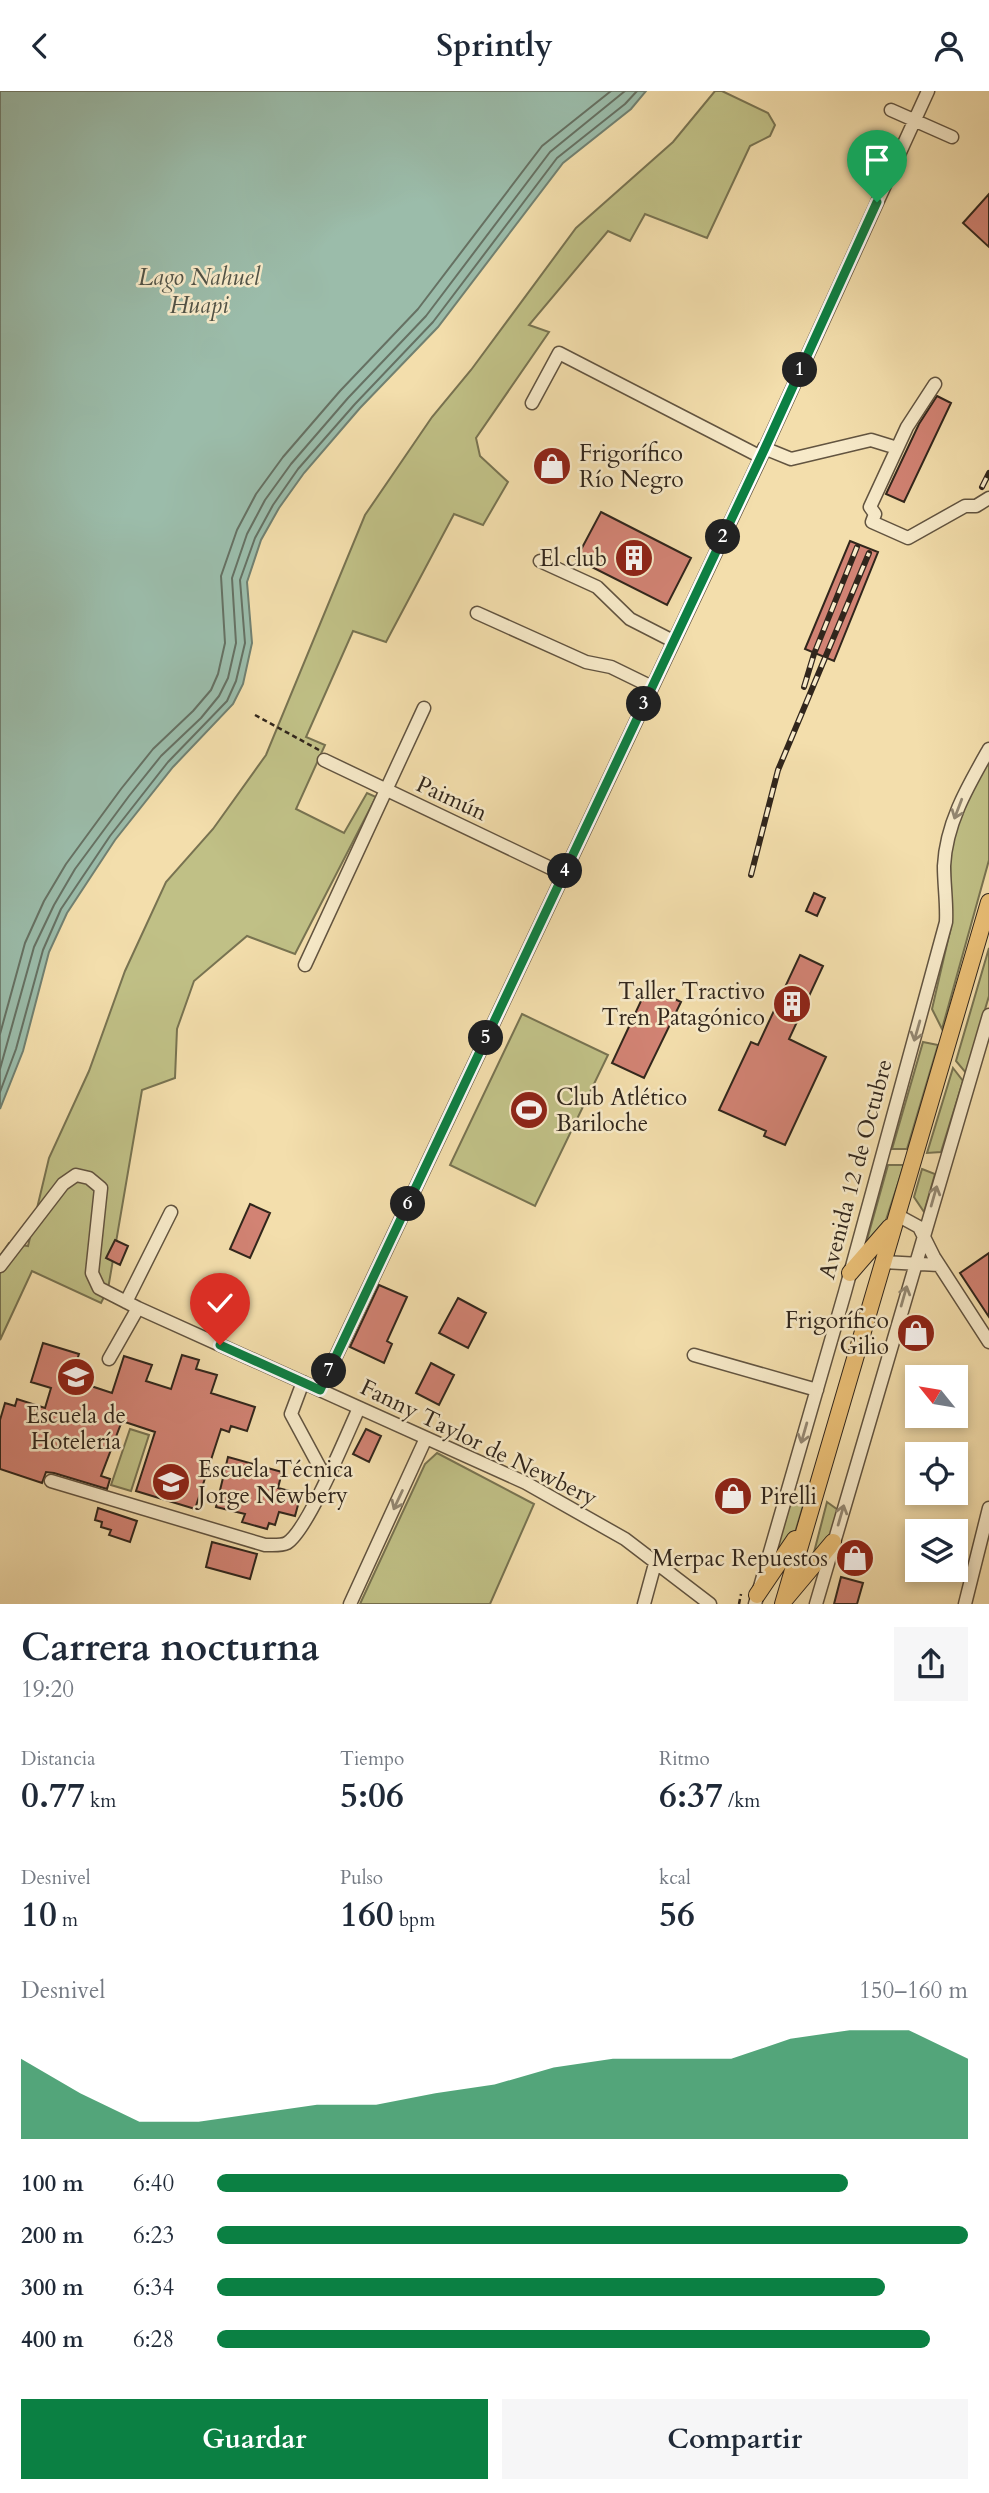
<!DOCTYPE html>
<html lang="es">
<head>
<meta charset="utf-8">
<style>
  body { margin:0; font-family:Cardo,serif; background:#f6f6f7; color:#1f2937; height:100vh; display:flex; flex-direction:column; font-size:26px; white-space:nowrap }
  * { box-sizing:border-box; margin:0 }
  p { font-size:23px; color:#747a83 }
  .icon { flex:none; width:38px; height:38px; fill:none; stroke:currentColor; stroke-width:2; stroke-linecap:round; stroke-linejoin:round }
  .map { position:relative; height:1513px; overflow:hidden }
  .sheet { display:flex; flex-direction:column; background:#fff; flex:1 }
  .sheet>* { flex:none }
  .needle { width:46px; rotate:300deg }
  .fabs { position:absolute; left:905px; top:1274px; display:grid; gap:14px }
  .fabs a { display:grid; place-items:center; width:63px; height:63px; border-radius:0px; background:#fff; box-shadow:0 4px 10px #0003; font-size:35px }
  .pin { position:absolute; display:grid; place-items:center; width:60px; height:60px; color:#fff; margin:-72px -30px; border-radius:50% 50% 50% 0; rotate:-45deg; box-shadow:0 0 7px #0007 }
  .pin .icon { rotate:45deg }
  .km { position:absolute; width:35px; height:35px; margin:-18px; border-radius:50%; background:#222; color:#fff; font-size:19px; line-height:35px; text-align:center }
  .round { display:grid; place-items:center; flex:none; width:74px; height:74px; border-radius:0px; background:#f6f6f7 }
  .headline { display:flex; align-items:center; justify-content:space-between; height:119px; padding:0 21px }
  h1 { font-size:38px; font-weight:700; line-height:52px }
  .figures { display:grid; grid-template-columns:repeat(3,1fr); gap:10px; height:119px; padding:7px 21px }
  .figures div { display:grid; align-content:center }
  .figures b { font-size:35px; font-weight:700 }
  .figures small { font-size:19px; font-weight:400 }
  .figures p { font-size:19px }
  .chart { height:196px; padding:14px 21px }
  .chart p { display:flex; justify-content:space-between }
  .chart svg { width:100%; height:126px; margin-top:7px; fill:#0b8043; opacity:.7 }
  .action { display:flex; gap:14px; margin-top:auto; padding:14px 21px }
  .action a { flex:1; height:80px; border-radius:0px; background:#0b8043; color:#fff; font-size:28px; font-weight:700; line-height:80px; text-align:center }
  .action a+a { background:#f6f6f7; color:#1f2937 }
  ul { padding:0 21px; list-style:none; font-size:23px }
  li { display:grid; grid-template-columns:112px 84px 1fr; align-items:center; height:52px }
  li i { height:18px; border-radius:9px; background:#0b8043 }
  header { display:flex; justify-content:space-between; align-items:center; height:91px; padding:0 21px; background:#fff; font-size:32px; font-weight:700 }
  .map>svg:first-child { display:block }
  .green { fill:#c0c086; stroke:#787351; stroke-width:2 }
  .water { fill:#9bbcaa; stroke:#718071; stroke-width:2 }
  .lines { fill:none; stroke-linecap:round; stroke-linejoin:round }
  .shore { stroke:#667163; stroke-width:2 }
  .building { fill:#d28374; stroke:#31261c; stroke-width:2 }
  .minor-casing { stroke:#625440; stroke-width:15 }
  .major-casing { stroke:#31261c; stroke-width:18 }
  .path { stroke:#31261c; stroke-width:2.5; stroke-dasharray:5 3.5; stroke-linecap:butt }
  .minor { stroke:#f7eac9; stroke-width:12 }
  .major { stroke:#eabf76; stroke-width:16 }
  .rail-casing { stroke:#31261c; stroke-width:6 }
  .rail { stroke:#f7eac9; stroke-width:3.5; stroke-dasharray:10; stroke-linecap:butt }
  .oneway { stroke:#948872 }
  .route-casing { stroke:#fff; stroke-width:14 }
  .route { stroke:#0b8043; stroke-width:9 }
  .labels { text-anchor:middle; stroke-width:5; stroke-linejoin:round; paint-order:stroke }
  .poi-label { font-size:23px; fill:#31261c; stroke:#f7eac9; text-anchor:start }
  .street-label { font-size:23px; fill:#31261c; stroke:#f7eac9 }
  .water-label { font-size:24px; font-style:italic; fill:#515347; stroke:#f7eac9 }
</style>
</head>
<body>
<header><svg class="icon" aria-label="back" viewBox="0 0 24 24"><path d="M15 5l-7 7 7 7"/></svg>Sprintly<svg class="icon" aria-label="person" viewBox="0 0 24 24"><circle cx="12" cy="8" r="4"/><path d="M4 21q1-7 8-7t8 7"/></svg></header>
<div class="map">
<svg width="989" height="1513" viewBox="0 0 989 1513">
  <rect width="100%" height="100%" fill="#f3deac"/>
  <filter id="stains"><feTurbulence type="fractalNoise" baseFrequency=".00286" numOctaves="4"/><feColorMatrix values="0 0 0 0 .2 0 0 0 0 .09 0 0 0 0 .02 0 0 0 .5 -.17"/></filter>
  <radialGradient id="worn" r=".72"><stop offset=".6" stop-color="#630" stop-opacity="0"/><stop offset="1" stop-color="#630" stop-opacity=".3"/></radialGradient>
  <path class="green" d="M715 0H722L768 22 775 34 770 45 750 55 707 147 645 123 630 150 608 140 529 234 549 241 476 347 480 365 508 391 483 434 454 423 386 551 353 540 306 646 325 654 296 718 344 742 367 702 376 706 295 863 247 845 194 890 177 938 175 987 142 999 108 1198 101 1212 32 1180 0 1249V1165L9 1152 28 1155 49 1067 89 980 125 880 166 791 213 738 266 664 365 424 432 326 471 279 576 137 673 51Z
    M989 667V769L942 938 932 918 951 836 950 761 953 739Z
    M989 857V905L966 982 956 970Z
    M522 923 608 964 535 1115 450 1074Z
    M923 951 938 954 907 1058H892Z
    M953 977 963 990 941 1061 927 1062Z
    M888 1074H904L884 1135 863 1163Z
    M922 1078 935 1083 924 1121 914 1106Z
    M130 1338 149 1344 131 1400 111 1394Z
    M437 1362 534 1413 490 1513H360L425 1373Z
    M792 1406 803 1415 794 1445 771 1479Z
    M827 1411 838 1419 831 1446 812 1469Z"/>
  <path class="water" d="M0 0H646L631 18 563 72 438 236 360 317 304 382 279 417 261 449 247 491 252 552 243 593 233 613 173 676 115 749 67 822 49 861 23 960 0 1018Z"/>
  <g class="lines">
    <path class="shore" d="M0 943 25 852 44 810 66 773 121 698 153 658 193 620 211 599 218 583 225 552 221 485 237 439 256 403 283 366 340 300 418 218 542 55 611 0
      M0 978 34 856 54 814 75 778 129 705 161 665 201 627 219 605 228 587 236 552 232 487 247 443 265 409 291 373 348 307 426 225 550 61 625 0
      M0 1001 16 958 43 859 61 818 110 745 168 671 227 610 236 590 245 552 240 489 255 447 273 414 298 378 355 313 433 231 557 67 625 13 637 0"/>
  </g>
  <path class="building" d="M989 103V156L963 132Z
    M937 305 951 312 904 411 886 403 919 333Z
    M601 421 691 467 667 514 576 468Z
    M850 450 878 461 834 570 805 558Z
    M814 802 825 807 817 825 806 820Z
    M800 864 823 875 789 948 826 966 785 1054 764 1045 766 1040 719 1019 751 951 758 954Z
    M648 895 681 911 644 987 612 972Z
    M250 1113 270 1122 250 1167 230 1158Z
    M115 1149 128 1155 120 1174 106 1167Z
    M989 1162V1226L960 1182Z
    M379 1194 407 1206 387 1250 392 1253 384 1272 350 1256Z
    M458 1207 486 1222 468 1257 439 1242Z
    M43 1252 79 1263 77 1269 88 1273 82 1292 112 1302 124 1265 152 1274 146 1290 171 1298 182 1264 199 1269 196 1278 217 1284 211 1302 255 1316 247 1340 231 1335 229 1341 221 1338 195 1418 136 1400 155 1341 122 1330 101 1385 110 1388 107 1398 54 1382 46 1381 42 1392 0 1378V1329L5 1312 15 1315 17 1308 45 1317 51 1297 31 1291Z
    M431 1272 454 1284 439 1314 416 1302Z
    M366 1338 381 1345 369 1371 353 1363Z
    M228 1366 282 1381 278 1397 301 1403 295 1425 279 1421 275 1434 269 1432 267 1438 242 1431 245 1423 216 1416Z
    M98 1417 137 1430 130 1451 109 1444 111 1439 101 1436 102 1431 95 1429Z
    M212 1451 257 1463 250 1488 206 1476Z
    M841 1486 863 1492 857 1513H834Z"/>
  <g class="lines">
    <defs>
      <path id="minor" d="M891 19 952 46
        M935 293 907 336 870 416 875 423 872 431 908 447 965 415H976L989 407
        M532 312 559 262 761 366
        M764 357 791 368 871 349 897 357
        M540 470 597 496 630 528 673 550
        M477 522 586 571 611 576 652 596
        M324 669 563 783
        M305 874 424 617
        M897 1124 919 1136 934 1166 989 1251
        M883 1171 939 1174
        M0 1175 63 1093 76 1084 89 1087 101 1097 92 1182 99 1197 138 1217 526 1392 625 1448 710 1513
        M126 1211 171 1121
        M694 1264 817 1299
        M109 1268 138 1217
        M303 1291 291 1323 326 1388
        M320 1299 761 366 928 0
        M51 1390 265 1454C272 1454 281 1455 287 1452 308 1439 347 1343 359 1317
        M350 1513 426 1347
        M644 1513 656 1469
        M755 1513 845 1201 946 831C947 812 944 794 944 775 946 732 968 695 989 658
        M816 1513 989 924
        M965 1513 989 1417"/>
      <path id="major" d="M850 1182 890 1136
        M757 1504 795 1448
        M786 1507 833 1451
        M783 1513 989 811"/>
    </defs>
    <use href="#minor" class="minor-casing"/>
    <use href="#major" class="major-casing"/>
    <path class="path" d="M255 624 319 659
      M739 1513 741 1503"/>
    <use href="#minor" class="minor"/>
    <use href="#major" class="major"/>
    <defs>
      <path id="rail" d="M982 396 989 382
        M804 596 814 563 857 456
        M751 784 778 679 869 462"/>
    </defs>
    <use href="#rail" class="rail-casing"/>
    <use href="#rail" class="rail"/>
  </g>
  <defs><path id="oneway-shaft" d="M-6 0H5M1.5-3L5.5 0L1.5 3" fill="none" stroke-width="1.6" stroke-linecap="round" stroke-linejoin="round" transform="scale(1.75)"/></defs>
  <g class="oneway">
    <use href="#oneway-shaft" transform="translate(958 718) rotate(111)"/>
    <use href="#oneway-shaft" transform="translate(917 940) rotate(106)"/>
    <use href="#oneway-shaft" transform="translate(934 1105) rotate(-74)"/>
    <use href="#oneway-shaft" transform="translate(904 1205) rotate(-74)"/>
    <use href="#oneway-shaft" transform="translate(804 1342) rotate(106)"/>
    <use href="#oneway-shaft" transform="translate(398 1409) rotate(115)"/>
    <use href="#oneway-shaft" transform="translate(841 1424) rotate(-74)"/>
  </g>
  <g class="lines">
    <defs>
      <path id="route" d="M220 1254 320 1299 765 357 877 111"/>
    </defs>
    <use href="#route" class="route-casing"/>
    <use href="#route" class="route"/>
  </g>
  <defs>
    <symbol id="shop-disc" viewBox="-11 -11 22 22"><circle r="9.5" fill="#8f2418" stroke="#f7eac9"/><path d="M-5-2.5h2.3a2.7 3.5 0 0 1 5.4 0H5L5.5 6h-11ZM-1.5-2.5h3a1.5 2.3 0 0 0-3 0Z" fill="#fff"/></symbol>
    <symbol id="building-disc" viewBox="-11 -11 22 22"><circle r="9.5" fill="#8f2418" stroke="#f7eac9"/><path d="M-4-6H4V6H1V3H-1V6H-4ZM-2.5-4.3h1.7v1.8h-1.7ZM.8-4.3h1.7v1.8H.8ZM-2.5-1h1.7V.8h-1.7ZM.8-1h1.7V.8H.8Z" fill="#fff"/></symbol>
    <symbol id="stadium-disc" viewBox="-11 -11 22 22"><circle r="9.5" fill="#8f2418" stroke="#f7eac9"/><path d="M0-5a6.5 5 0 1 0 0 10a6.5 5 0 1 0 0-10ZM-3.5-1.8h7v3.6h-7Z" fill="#fff"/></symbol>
    <symbol id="university-disc" viewBox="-11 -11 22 22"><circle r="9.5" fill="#8f2418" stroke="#f7eac9"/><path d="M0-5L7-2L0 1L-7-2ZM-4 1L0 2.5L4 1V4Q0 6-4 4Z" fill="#fff"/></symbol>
    <symbol id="school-disc" viewBox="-11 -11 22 22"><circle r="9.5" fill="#8f2418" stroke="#f7eac9"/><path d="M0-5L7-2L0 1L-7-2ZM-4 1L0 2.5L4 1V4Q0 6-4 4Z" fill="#fff"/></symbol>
  </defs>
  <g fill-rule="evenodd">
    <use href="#shop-disc" x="530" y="353" width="44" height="44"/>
    <use href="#building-disc" x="612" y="445" width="44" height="44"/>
    <use href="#building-disc" x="770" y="891" width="44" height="44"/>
    <use href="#stadium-disc" x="507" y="997" width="44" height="44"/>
    <use href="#shop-disc" x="894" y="1220" width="44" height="44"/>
    <use href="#university-disc" x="54" y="1264" width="44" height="44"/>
    <use href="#school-disc" x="149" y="1369" width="44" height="44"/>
    <use href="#shop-disc" x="711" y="1383" width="44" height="44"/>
    <use href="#shop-disc" x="833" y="1445" width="44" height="44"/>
  </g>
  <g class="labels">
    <g class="poi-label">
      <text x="579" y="370">Frigorífico<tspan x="579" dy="26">Río Negro</tspan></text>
      <text x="607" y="475" text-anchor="end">El club</text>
      <text x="765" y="908" text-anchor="end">Taller Tractivo<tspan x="765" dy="26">Tren Patagónico</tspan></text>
      <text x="556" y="1014">Club Atlético<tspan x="556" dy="26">Bariloche</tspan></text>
      <text x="889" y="1237" text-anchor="end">Frigorífico<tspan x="889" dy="26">Gilio</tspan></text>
      <text x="76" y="1332" text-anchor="middle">Escuela de<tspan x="76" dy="26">Hotelería</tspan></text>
      <text x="198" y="1386">Escuela Técnica<tspan x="198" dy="26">Jorge Newbery</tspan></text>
      <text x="760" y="1413">Pirelli</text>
      <text x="828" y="1475" text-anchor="end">Merpac Repuestos</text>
    </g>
    <g class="street-label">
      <text transform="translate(452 707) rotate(25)" y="8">Paimún</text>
      <text transform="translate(855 1078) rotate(-75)" y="8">Avenida 12 de Octubre</text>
      <text transform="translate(479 1351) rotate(26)" y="8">Fanny Taylor de Newbery</text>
    </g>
    <g class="water-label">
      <text x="199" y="194">Lago Nahuel<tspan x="199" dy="28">Huapi</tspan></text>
    </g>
  </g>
  <rect width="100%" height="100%" filter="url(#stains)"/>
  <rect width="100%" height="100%" fill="url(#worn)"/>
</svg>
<div class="fabs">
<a><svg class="needle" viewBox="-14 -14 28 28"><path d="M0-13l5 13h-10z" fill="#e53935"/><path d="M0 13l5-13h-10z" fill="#747a83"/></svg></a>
<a><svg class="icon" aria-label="locate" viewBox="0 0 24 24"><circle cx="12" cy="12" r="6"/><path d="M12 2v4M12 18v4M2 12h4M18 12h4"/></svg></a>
<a><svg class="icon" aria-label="layers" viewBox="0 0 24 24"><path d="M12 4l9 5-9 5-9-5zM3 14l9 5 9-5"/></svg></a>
</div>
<div class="pin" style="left:877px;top:111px;background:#1e9e55"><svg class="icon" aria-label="arrive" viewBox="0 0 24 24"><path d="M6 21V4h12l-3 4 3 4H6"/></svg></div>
<div class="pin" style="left:220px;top:1254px;background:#d93025"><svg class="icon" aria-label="check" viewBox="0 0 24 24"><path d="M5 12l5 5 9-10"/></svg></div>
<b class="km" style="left:800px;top:279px">1</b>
<b class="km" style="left:723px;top:446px">2</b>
<b class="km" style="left:644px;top:613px">3</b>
<b class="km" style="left:565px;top:780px">4</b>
<b class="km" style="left:486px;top:947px">5</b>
<b class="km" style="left:408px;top:1113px">6</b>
<b class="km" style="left:329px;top:1280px">7</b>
</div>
<section class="sheet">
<div class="headline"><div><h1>Carrera nocturna</h1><p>19:20</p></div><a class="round"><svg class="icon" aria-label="share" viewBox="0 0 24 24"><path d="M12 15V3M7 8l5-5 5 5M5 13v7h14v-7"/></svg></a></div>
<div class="figures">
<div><p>Distancia</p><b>0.77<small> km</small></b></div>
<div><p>Tiempo</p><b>5:06</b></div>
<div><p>Ritmo</p><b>6:37<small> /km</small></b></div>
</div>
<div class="figures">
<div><p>Desnivel</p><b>10<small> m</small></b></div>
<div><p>Pulso</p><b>160<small> bpm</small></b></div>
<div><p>kcal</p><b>56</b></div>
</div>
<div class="chart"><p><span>Desnivel</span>150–160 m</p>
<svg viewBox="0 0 160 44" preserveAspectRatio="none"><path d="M0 44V16L10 28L20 38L30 38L40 35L50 32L60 32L70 28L80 25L90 19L100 16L110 16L120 16L130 9L140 6L150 6L160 16V44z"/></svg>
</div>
<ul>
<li><b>100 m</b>6:40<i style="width:84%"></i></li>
<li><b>200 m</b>6:23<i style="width:100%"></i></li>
<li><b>300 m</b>6:34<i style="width:89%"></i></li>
<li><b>400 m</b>6:28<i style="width:95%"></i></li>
</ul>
<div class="action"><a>Guardar</a><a>Compartir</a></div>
</section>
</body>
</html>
